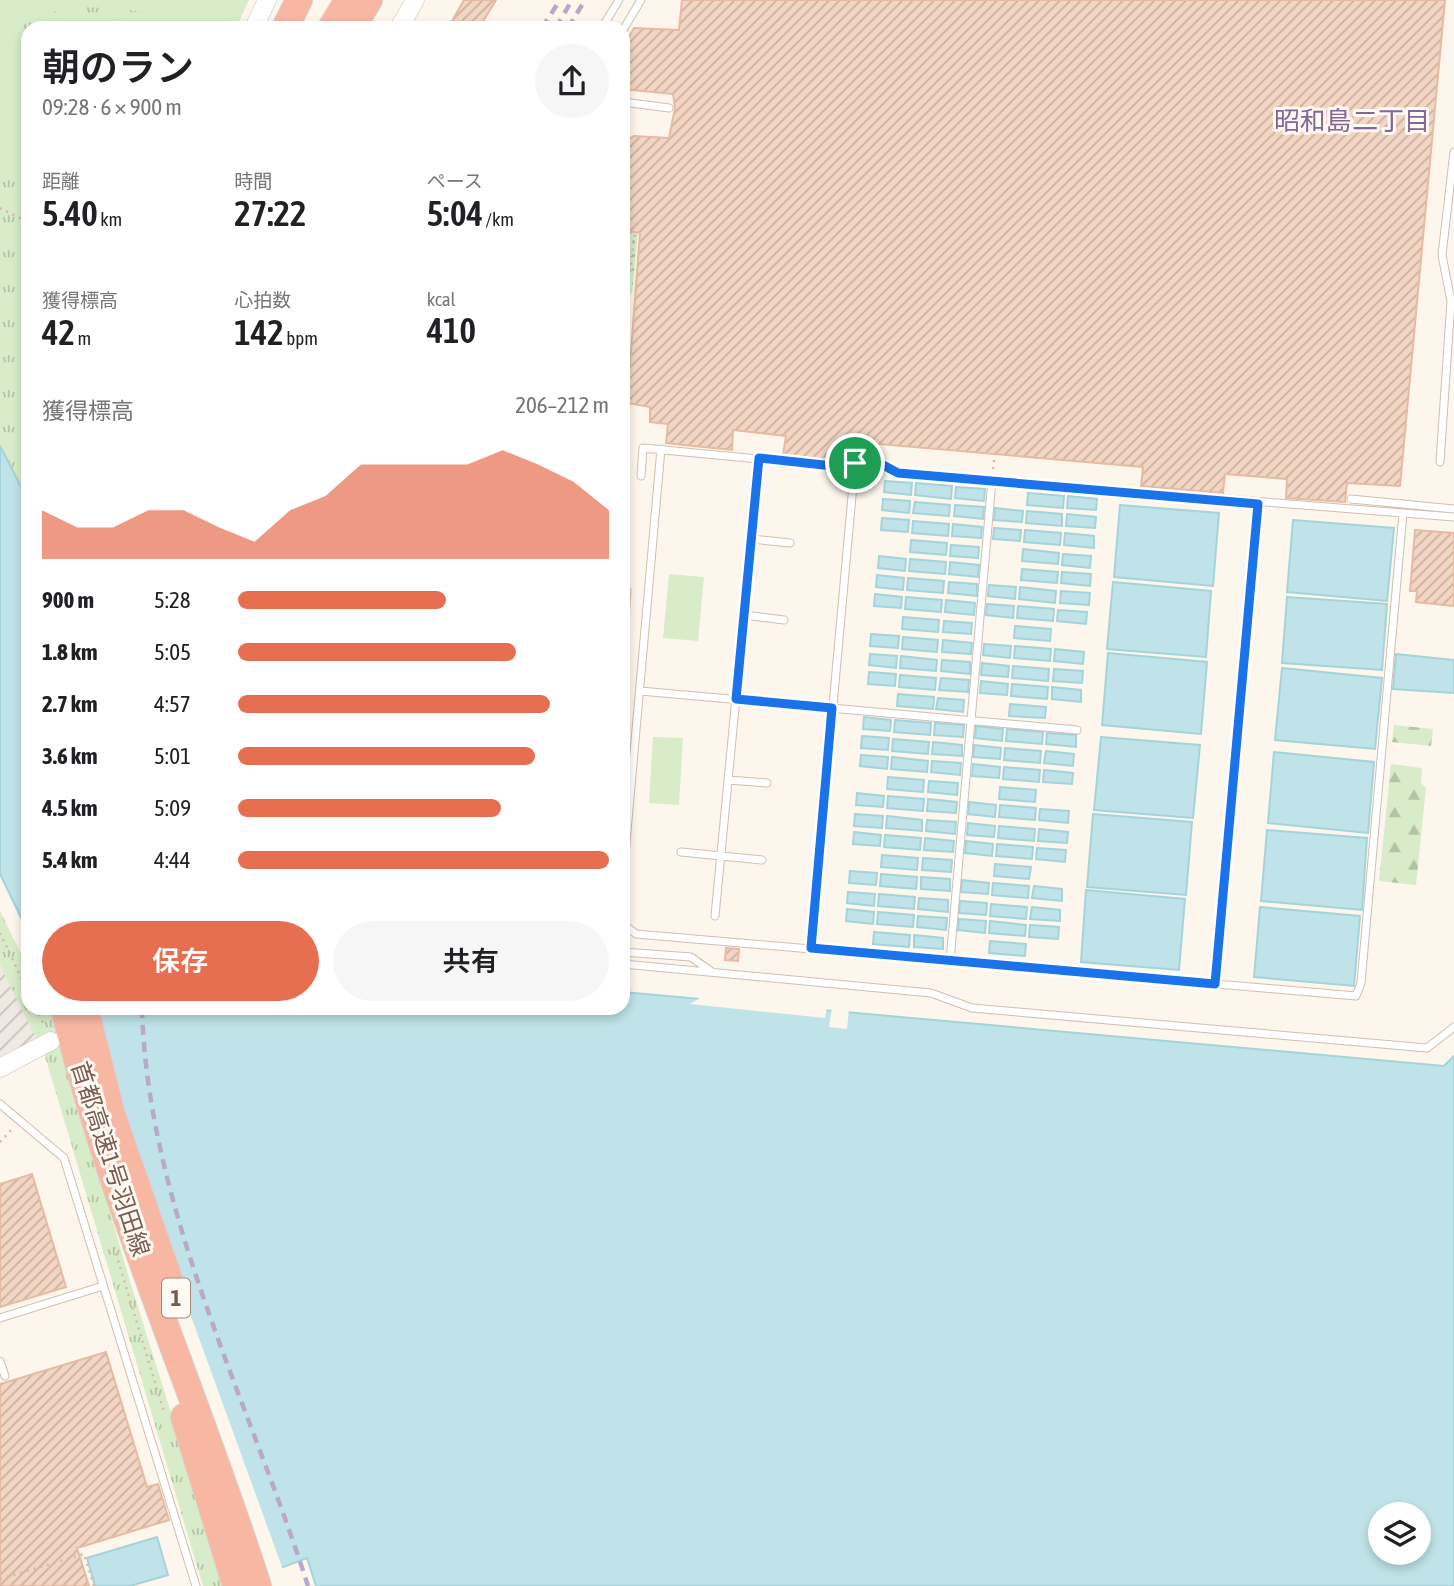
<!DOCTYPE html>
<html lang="ja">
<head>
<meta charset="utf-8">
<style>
  body { margin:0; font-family:"Asap Condensed","Noto Sans JP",sans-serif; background:#f6f6f6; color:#202124; height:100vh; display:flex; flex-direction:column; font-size:26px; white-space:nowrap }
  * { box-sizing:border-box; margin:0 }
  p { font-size:23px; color:#757577 }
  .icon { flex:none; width:38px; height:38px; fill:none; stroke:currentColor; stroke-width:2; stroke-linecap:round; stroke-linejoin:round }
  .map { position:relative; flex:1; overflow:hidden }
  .panel { position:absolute; left:21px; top:21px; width:609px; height:994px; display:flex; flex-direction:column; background:#fff; border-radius:21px; box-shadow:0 4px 10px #0003 }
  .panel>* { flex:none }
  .fabs { position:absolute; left:1368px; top:1502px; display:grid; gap:14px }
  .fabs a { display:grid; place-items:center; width:63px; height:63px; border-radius:50%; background:#fff; box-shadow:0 4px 10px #0003; font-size:35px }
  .pin { position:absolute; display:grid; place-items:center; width:60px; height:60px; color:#fff; margin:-30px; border:4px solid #fff; border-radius:50%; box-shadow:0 2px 7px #0007 }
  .round { display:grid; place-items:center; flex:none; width:74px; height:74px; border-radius:37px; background:#f6f6f6 }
  .head { display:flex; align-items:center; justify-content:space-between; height:119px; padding:0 21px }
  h1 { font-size:38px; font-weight:600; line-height:52px }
  .metrics { display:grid; grid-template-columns:repeat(3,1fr); gap:10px; height:119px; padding:7px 21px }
  .metrics div { display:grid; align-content:center }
  .metrics b { font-size:35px; font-weight:600 }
  .metrics small { font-size:19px; font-weight:400 }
  .metrics p { font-size:19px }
  .chart { height:196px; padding:14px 21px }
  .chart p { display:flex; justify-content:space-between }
  .chart svg { width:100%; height:126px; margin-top:7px; fill:#e76f51; opacity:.7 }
  .action { display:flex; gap:14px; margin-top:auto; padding:14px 21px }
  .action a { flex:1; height:80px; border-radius:42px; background:#e76f51; color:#fff; font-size:28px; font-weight:600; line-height:80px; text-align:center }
  .action a+a { background:#f6f6f6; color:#202124 }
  ul { padding:0 21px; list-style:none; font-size:23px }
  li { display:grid; grid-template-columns:112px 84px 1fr; align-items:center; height:52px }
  li i { height:18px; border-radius:9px; background:#e76f51 }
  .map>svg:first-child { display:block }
  .industrial { fill:url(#industrial-furrows) }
  .grass { fill:url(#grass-tufts) }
  .forest { fill:url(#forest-firs) }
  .garden { fill:url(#garden-dots) }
  .pitch { fill:#d8ecc9 }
  .water { fill:#bfe3e8; stroke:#a5d3da; stroke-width:2; fill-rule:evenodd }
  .pier { fill:#fdf6ec }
  .building { fill:url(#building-hatch); stroke:#e6bba3; stroke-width:2 }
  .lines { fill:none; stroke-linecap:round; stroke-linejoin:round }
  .service-casing { stroke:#d1beb0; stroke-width:9 }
  .tertiary-casing { stroke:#d1beb0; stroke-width:19 }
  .motorway-casing { stroke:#dad1cd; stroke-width:28 }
  .path { stroke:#d9b8a5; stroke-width:2.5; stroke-dasharray:2 5; stroke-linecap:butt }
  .service { stroke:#fff; stroke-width:7 }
  .tertiary { stroke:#fff; stroke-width:18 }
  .motorway { stroke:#f7b7a3; stroke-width:26 }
  .rail { stroke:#b9a8c9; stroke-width:4.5; stroke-dasharray:10 7; stroke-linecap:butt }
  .route-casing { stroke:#fff; stroke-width:14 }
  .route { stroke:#1a73e8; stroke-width:9 }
  .labels { text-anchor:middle; stroke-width:6; stroke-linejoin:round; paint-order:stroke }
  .shield { fill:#fffaf3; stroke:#a28b7f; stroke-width:2 }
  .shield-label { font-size:23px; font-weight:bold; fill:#7a5c4d }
  .street-label { font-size:24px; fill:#7a5c4d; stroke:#fffaf3 }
  .neighbourhood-label { font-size:26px; fill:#846695; stroke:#fffaf3 }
</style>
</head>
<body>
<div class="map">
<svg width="1454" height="1586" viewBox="0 0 1454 1586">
  <defs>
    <pattern id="industrial-furrows" width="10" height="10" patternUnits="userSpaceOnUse" patternTransform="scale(1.75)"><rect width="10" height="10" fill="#efe9e4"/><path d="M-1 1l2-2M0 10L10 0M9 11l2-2" fill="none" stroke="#c7c0bb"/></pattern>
    <pattern id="grass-tufts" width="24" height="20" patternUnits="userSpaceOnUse" patternTransform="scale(1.75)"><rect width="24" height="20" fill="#d8ecc9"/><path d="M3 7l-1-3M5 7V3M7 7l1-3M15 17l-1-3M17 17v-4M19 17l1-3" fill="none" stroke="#b4c2a5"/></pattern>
    <pattern id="forest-firs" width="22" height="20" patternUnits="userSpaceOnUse" patternTransform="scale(1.75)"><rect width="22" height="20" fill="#d8ecc9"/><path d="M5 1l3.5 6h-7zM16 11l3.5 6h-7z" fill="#b4c2a5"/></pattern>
    <pattern id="garden-dots" width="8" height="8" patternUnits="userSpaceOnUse" patternTransform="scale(1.75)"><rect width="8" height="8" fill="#d8ecc9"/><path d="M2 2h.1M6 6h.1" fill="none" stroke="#b4c2a5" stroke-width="1.8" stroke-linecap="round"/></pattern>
    <pattern id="building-hatch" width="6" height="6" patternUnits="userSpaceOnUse" patternTransform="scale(1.75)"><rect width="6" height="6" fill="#f3d5c3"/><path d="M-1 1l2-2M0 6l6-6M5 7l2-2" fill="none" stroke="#cab0a1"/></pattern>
  </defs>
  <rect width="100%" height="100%" fill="#fdf6ec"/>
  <path class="industrial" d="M0 965 37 1039 0 1057Z"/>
  <path class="grass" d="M0 0H249L236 28H28V517L0 458Z
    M0 911 28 968V1008H48L64 1040 225 1586H203L45 1056 0 965Z"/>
  <path class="forest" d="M1394 725 1433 729 1431 746 1392 742Z
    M1391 764 1422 768 1421 783 1426 788 1416 885 1379 881Z"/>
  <path class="garden" d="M623 233H638L632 293 623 292Z"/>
  <path class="pitch" d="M0 0H229L226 28H189L170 18 119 8 69 7 7 25 0 10Z
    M87 18 150 21 170 28H31Z
    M28 29V186L0 172V41L3 37Z
    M669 574 704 577 698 641 663 638Z
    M653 737 683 738 679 805 649 803Z"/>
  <path class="water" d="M0 446 28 500V932L0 874Z
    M885 481 912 483 911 495 884 492Z
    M916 483 952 486 951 499 915 495Z
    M956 487 985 489 984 501 955 498Z
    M1028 493 1064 496 1063 508 1027 505Z
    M1068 496 1097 499 1096 510 1067 508Z
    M883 499 910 501 909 513 882 510Z
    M915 502 950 505 949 516 913 513Z
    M955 505 984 507 983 519 954 516Z
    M1120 505 1219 513 1213 586 1114 577Z
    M995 508 1023 511 1022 522 994 520Z
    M1027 511 1062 514V526L1026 523Z
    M1067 514 1096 517 1095 528 1066 526Z
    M882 518 909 520 908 532 881 530Z
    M1293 520 1394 528 1387 601 1287 592Z
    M913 521 949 524 948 536 912 533Z
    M953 524 982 527 981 538 952 536Z
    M994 528 1021 530 1020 541 993 539Z
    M1025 530 1061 533 1060 545 1024 542Z
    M1065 533 1094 536V548L1064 545Z
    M911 540 947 543 946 555 910 552Z
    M951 545 979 547 978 558 950 556Z
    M1023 549 1059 553 1058 564 1022 561Z
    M1063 554 1091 556 1090 568 1062 565Z
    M879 556 906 559 905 571 878 568Z
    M910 559 946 562 945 574 909 571Z
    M950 562 979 565 978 577 949 574Z
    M1022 569 1058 572 1057 583 1021 580Z
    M1062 572 1091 574 1090 586 1061 583Z
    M877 575 904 578 903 590 876 587Z
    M908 578 944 581 943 593 907 590Z
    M949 582 977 584V596L948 593Z
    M1113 582 1211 591 1206 657 1107 649Z
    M989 585 1016 587 1015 599 988 596Z
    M1020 587 1056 591 1055 603 1019 599Z
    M1061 591 1090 593 1089 605 1060 603Z
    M875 594 902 597 901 608 874 606Z
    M906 597 942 600 941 612 905 609Z
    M1287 597 1387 604 1382 670 1282 663Z
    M946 600 975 603 974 615 945 612Z
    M987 604 1014 606 1013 618 986 615Z
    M1018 606 1054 609 1053 621 1017 618Z
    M1058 610 1087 612 1086 624 1057 621Z
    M903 617 939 620 938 632 902 629Z
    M944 621 972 623 971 634 943 632Z
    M1015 626 1051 629 1050 641 1014 638Z
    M871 634 899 636 898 648 870 646Z
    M903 637 938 640 937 652 902 649Z
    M943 640 972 643 971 654 942 652Z
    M984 644 1011 646 1010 658 983 655Z
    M1015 646 1051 649 1050 661 1014 658Z
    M1055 649 1084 652 1083 664 1054 661Z
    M1108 653 1207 662 1201 734 1102 725Z
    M870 654 897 656 896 668 869 665Z
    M1396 654 1454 660V693L1393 689Z
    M901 656 937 660 936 671 900 668Z
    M942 660 970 662V674L941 671Z
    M982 663 1009 666 1008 677 981 675Z
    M1013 666 1049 669 1048 681 1012 678Z
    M1282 668 1382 678 1375 749 1275 740Z
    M1054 669 1083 671 1082 683 1053 681Z
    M869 672 896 674 895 686 868 684Z
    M900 675 936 678 935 690 899 687Z
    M941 678 969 680 968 692 939 690Z
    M981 681 1008 684 1007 695 980 693Z
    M1012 684 1048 687 1047 699 1011 696Z
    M1052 687 1081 690V702L1052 699Z
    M898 694 934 697 933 709 897 706Z
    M938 698 964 700 963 712 936 709Z
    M1010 704 1046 707 1045 718 1009 716Z
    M864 717 891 720 890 731 863 729Z
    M895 720 931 723 930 735 894 732Z
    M935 723 964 725 963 737 934 735Z
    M976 726 1003 729 1002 741 975 738Z
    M1007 729 1043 732 1042 744 1006 741Z
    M1047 733 1076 735V747L1046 744Z
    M862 736 889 738 888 750 861 748Z
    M1101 737 1200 745 1193 818 1094 810Z
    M893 739 929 742 928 754 892 751Z
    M933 742 962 745V756L932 754Z
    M974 745 1001 748 1000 759 973 757Z
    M1005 748 1041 751 1040 763 1004 760Z
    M1046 751 1074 754 1073 766 1044 763Z
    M1274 752 1374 762 1368 833 1268 823Z
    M861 755 888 757 887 769 860 766Z
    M892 757 928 761 927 772 891 769Z
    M932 761 961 763 960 775 931 772Z
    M973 764 1000 767 999 778 972 776Z
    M1004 767 1040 770 1039 782 1003 779Z
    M1044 770 1073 773 1072 784 1043 782Z
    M888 777 924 780 923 792 887 789Z
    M929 781 958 783 957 795 928 792Z
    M1000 787 1036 790 1035 802 999 799Z
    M857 793 884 796 883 807 856 805Z
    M888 796 924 799 923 811 887 808Z
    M928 799 957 802 956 813 927 811Z
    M969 802 996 805 995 817 968 814Z
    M1000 805 1036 808 1035 820 999 817Z
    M1040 809 1069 811 1068 823 1039 820Z
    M855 814 883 816 882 828 854 826Z
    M1093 814 1192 822 1186 895 1087 887Z
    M887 816 922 820V831L886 828Z
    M927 820 956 822 955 834 926 831Z
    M968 823 995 826 994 837 967 835Z
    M999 826 1035 829 1034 841 998 838Z
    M1039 829 1068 832 1067 843 1038 841Z
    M1267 830 1367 838 1362 910 1261 901Z
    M854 832 881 835 880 846 853 844Z
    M885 835 921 838 920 850 884 847Z
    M925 838 954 841 953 852 924 850Z
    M966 841 993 844 992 856 965 853Z
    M997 844 1033 847 1032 859 996 856Z
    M1037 848 1066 850 1065 862 1036 859Z
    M882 855 918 858 917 870 881 867Z
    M923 858 952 860 951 872 922 870Z
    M995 864 1031 867 1029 879 994 876Z
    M850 871 877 873 876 885 849 883Z
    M881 874 917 877 916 889 880 886Z
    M921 877 950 879V891L921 889Z
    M962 880 989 883 988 894 961 892Z
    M993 883 1029 886 1028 898 992 895Z
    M1034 886 1062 889V901L1032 898Z
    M1086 890 1185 899 1179 970 1081 962Z
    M848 892 875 894 874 906 847 903Z
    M879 894 915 897 914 909 878 906Z
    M919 898 948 900V912L918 909Z
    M960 901 987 903 986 915 959 913Z
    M991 904 1027 907 1026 919 990 916Z
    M1032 907 1060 910V921L1030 919Z
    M1260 907 1360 916 1354 986 1254 977Z
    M847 909 874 912 873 924 846 921Z
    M878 912 914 915 913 927 877 924Z
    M918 916 947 918 946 930 917 927Z
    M959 919 986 921 985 933 958 930Z
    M990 921 1026 925 1025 936 989 933Z
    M1030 925 1059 927 1058 939 1029 937Z
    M874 932 910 935 909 947 873 944Z
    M914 935 943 938V949L914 947Z
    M990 941 1026 944 1025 956 989 953Z
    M623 992 1444 1066 1454 1056V1586H316L307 1558 233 1586 50 1008H623ZM1381 1514H1419V1552H1381Z
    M157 1537 168 1575 130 1586H95L87 1558Z"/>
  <path class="pier" d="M703 996 827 1007 825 1018 690 1004Z
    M832 1007 849 1009 847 1029 829 1027Z
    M51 1008H93L142 1181 282 1567 283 1571 243 1586H225L129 1278Z"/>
  <path class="building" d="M464 0H496L479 28H448Z
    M682 0H1445L1400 486 1347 483 1345 502 1286 498 1287 479 1225 474 1223 493 1141 486 1143 467 845 441 844 460 783 455 786 436 733 430 732 450 666 443 668 424 650 422V407L627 403 640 233 623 230V143L634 136 669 138 675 108 673 94 623 89V47L634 28 679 30Z
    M1415 530 1454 533V606L1416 602 1417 591H1410Z
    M726 948 739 949 738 961 725 960Z
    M32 1174 66 1287 0 1307V1184Z
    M106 1352 147 1487 158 1484 169 1520 77 1548 89 1586H0V1384Z"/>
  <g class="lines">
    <defs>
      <path id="service" d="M602 28 619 0
        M623 30 641 0
        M623 102 669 108
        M1440 462 1451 301 1442 255 1454 152
        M641 476 643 448 842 467C863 462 878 464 898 473L1454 517
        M1351 499 1454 509
        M751 539 790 543
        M623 590 627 591 623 645
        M744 615 784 620
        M640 691 1077 730
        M728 780 767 783
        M681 852 762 860
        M623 876 661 449
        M715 916 759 458
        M623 924 636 934 1356 996 1361 983 1403 513
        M811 948 855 463
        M623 952 691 957 712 972
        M950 961 992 480
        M623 964 931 993 972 1008 1427 1048 1454 1027
        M1215 984 1258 504
        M0 1104 64 1158 196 1586
        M0 1318 103 1286
        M0 1361 5 1376"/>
      <path id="tertiary" d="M254 28 267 0
        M399 28 415 0
        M0 1068 51 1041"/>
      <path id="motorway" d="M285 28 299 0
        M331 28 348 0
        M352 28 369 0
        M64 1008C111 1206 196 1392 258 1586
        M85 1008 112 1115 172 1287
        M184 1417 236 1586"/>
    </defs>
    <use href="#service" class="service-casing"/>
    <use href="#tertiary" class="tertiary-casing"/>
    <use href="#motorway" class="motorway-casing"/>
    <path class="path" d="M464 28 465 27
      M0 208 28 222
      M623 231 635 233 630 271 623 270
      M856 453 857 442
      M993 469 995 454
      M0 933 28 992
      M36 1008 45 1027
      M0 1142 12 1129
      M114 1247 164 1412
      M0 1579 84 1554 94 1586"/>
    <use href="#service" class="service"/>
    <use href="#tertiary" class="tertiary"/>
    <use href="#motorway" class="motorway"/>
    <path class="rail" d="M542 28 560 0
      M556 28 572 0
      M568 28 585 0
      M142 1008C147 1205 249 1401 308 1586"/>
  </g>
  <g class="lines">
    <defs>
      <path id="route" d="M759 458 842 467 855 463 883 465 898 473 1258 504 1215 984 811 948 832 708 736 699Z"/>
    </defs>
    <use href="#route" class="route-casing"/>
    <use href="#route" class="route"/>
  </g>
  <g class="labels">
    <rect class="shield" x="162" y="1278.5" width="28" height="39" rx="5"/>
    <g class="shield-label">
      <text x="176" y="1306">1</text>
    </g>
    <g class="street-label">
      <text transform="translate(110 1159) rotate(72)" y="8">首都高速1号羽田線</text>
    </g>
    <g class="neighbourhood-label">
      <text x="1352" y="130">昭和島二丁目</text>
    </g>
  </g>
</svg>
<div class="fabs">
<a><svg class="icon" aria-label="layers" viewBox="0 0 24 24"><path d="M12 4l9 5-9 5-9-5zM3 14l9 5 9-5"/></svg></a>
</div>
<div class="pin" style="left:855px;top:463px;background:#1e9e55"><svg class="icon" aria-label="arrive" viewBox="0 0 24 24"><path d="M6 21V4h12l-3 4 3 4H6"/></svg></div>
<section class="panel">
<div class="head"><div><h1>朝のラン</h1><p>09:28 · 6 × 900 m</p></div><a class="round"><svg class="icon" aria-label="share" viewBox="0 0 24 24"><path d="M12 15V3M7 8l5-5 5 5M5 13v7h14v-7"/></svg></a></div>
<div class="metrics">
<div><p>距離</p><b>5.40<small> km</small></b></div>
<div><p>時間</p><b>27:22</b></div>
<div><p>ペース</p><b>5:04<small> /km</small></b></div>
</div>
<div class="metrics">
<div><p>獲得標高</p><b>42<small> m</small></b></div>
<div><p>心拍数</p><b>142<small> bpm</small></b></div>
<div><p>kcal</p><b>410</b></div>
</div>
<div class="chart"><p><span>獲得標高</span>206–212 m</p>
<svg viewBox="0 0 160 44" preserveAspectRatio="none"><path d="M0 44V27L10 33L20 33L30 27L40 27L50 33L60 38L70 27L80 22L90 11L100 11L110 11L120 11L130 6L140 11L150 17L160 27V44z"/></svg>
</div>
<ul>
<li><b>900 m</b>5:28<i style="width:56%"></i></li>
<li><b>1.8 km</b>5:05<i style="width:75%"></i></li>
<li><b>2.7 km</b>4:57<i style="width:84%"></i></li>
<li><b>3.6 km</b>5:01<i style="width:80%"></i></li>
<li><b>4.5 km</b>5:09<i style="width:71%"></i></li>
<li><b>5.4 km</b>4:44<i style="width:100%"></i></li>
</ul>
<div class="action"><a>保存</a><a>共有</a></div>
</section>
</div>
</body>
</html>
